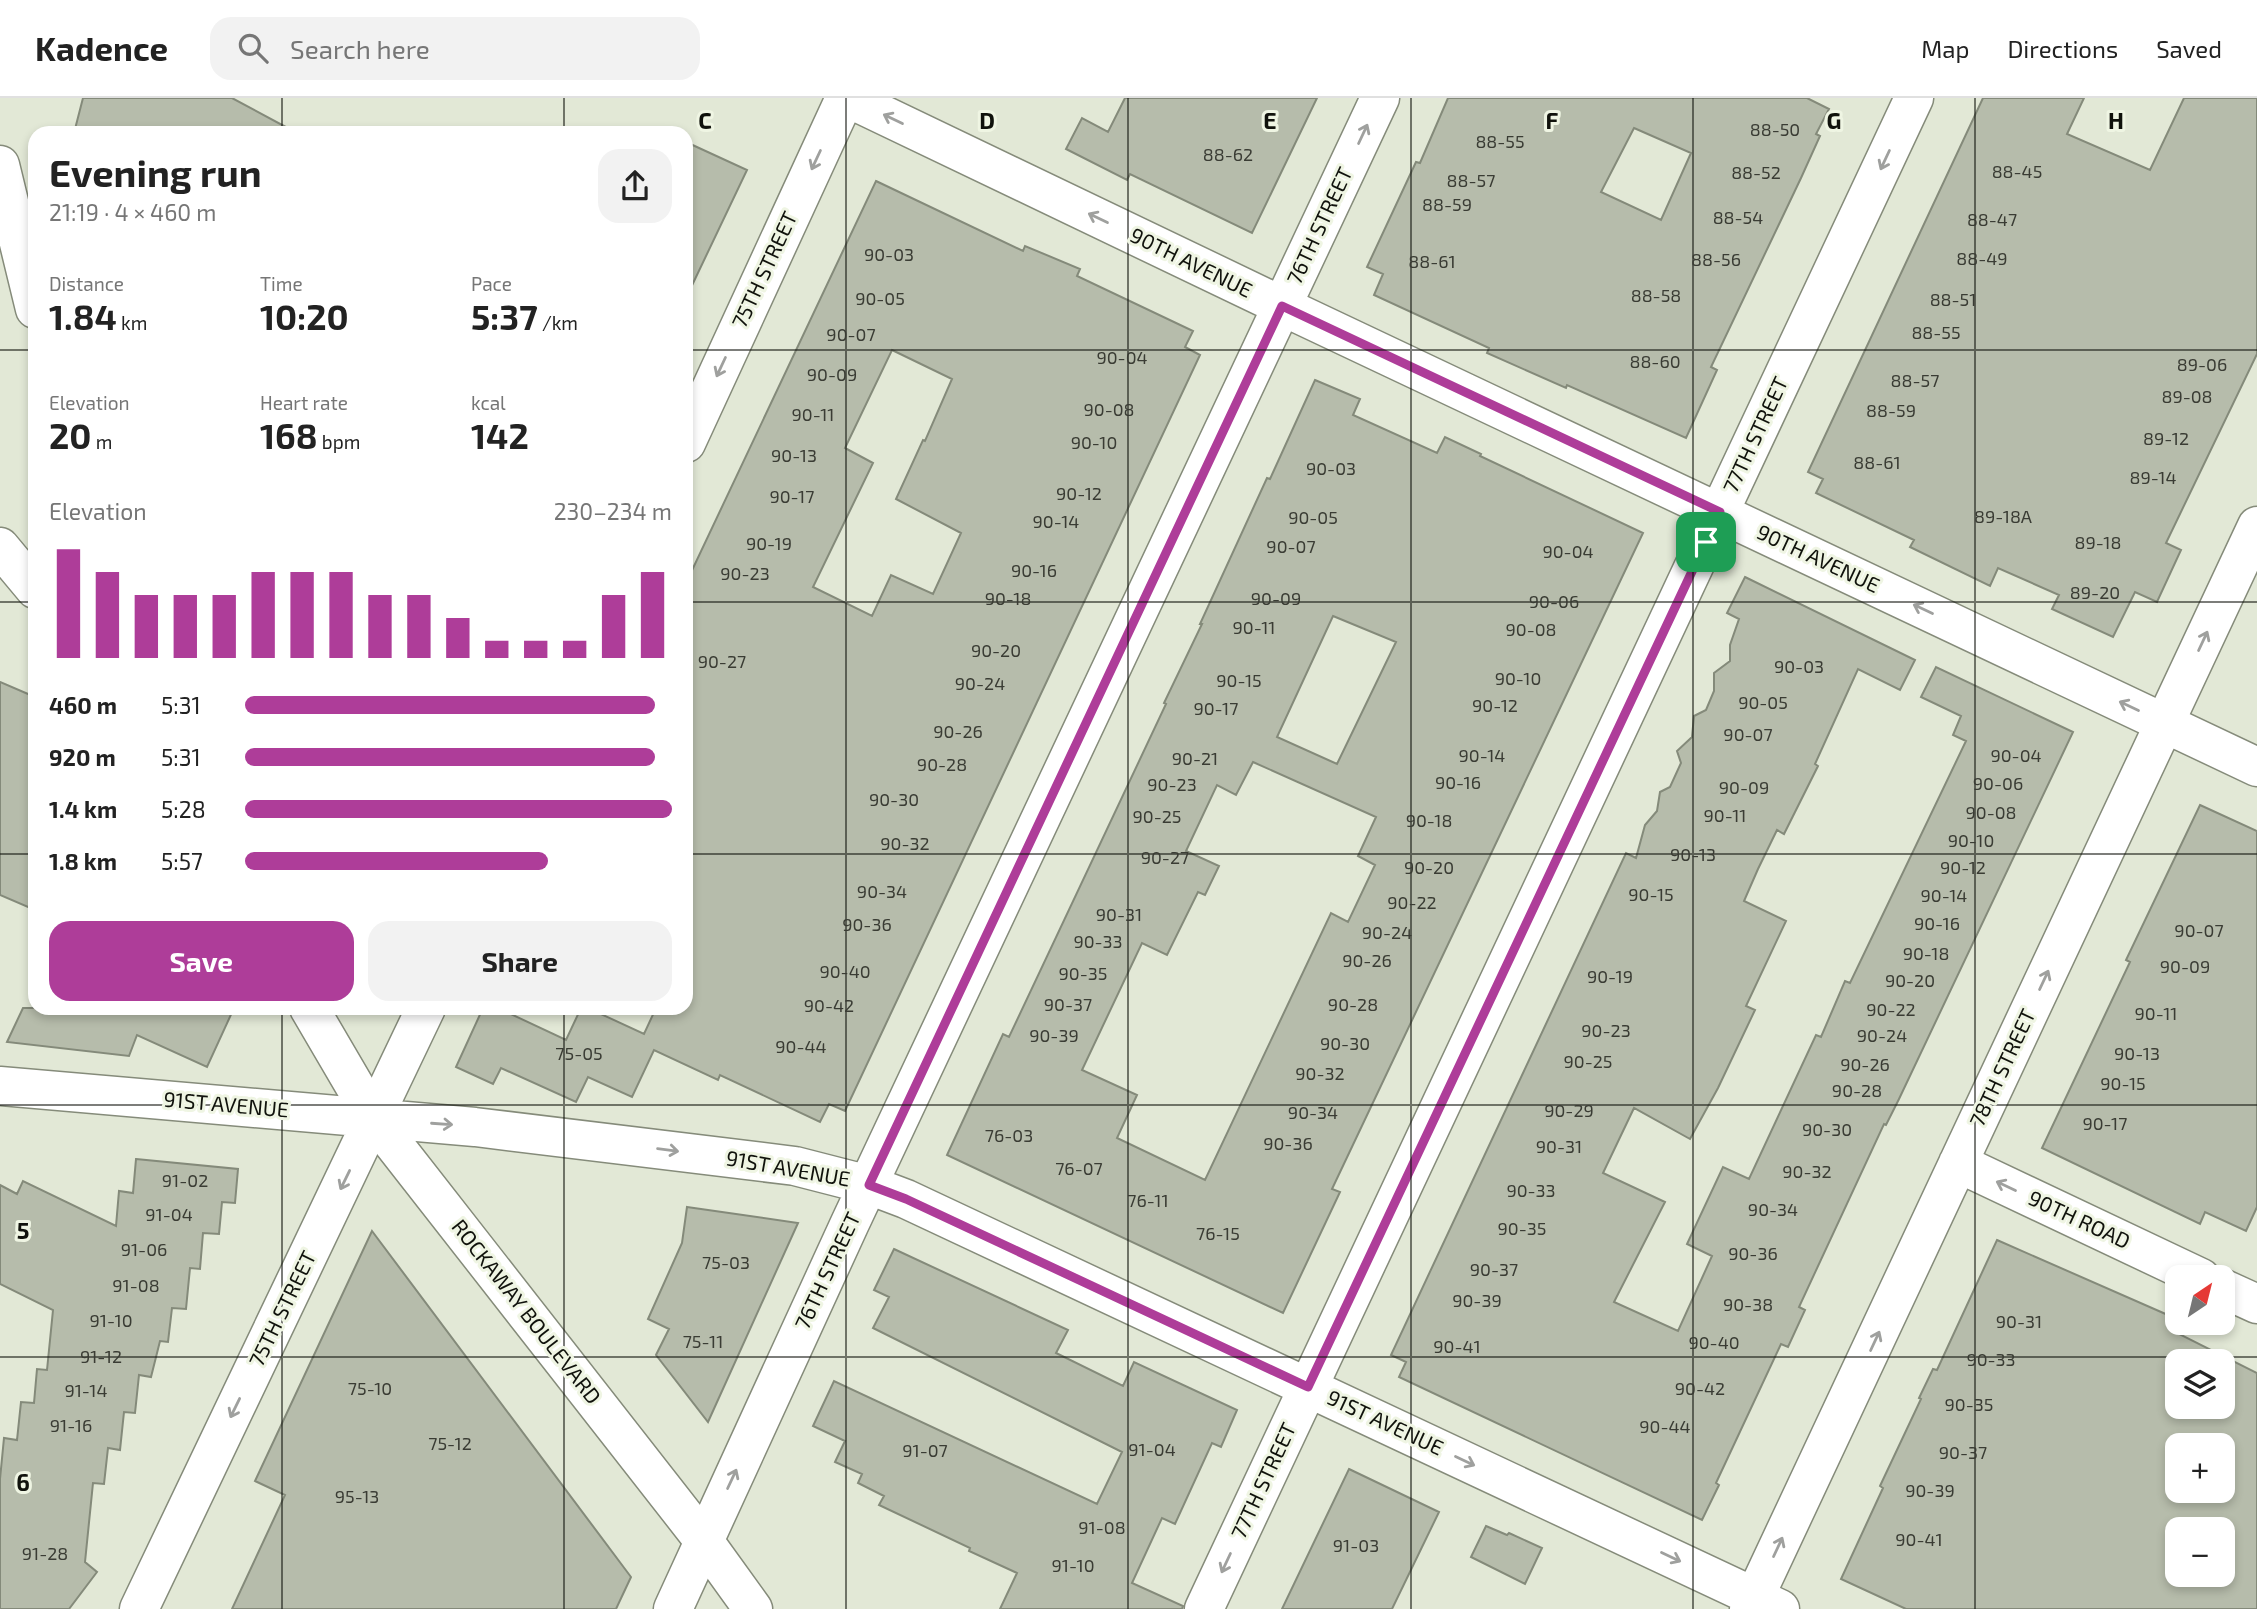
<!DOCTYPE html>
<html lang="en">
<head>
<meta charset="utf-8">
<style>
  body { margin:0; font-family:"Exo 2",sans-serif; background:#f2f2f2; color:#222; height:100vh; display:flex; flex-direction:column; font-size:26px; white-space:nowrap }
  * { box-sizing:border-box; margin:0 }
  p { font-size:23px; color:#767676 }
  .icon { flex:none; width:38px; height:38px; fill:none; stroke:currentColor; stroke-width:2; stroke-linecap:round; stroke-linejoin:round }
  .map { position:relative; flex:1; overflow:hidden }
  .panel { position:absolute; left:28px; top:28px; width:665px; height:889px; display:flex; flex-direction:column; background:#fff; border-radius:21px; box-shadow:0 4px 10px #0003 }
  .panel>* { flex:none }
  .needle { width:46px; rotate:35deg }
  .controls { position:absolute; left:2165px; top:1167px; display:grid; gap:14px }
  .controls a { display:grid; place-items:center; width:70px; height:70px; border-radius:14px; background:#fff; box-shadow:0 4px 10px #0003; font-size:35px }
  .pin { position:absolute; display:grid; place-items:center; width:60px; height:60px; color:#fff; margin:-30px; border-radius:14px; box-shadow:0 4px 10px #0006 }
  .round { display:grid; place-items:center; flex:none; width:74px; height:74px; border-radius:21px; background:#f2f2f2 }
  .headline { display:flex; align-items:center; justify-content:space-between; height:119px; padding:0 21px }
  h1 { font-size:38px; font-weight:700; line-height:52px }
  .stats { display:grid; grid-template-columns:repeat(3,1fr); gap:10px; height:119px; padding:7px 21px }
  .stats div { display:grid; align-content:center }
  .stats b { font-size:35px; font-weight:700 }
  .stats small { font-size:19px; font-weight:400 }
  .stats p { font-size:19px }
  .chart { height:196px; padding:14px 21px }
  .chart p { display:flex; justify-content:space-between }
  .chart svg { width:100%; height:126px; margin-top:7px; stroke:#ae3d99; stroke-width:6 }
  .action { display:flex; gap:14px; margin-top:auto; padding:14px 21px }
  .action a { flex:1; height:80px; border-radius:21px; background:#ae3d99; color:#fff; font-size:28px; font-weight:700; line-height:80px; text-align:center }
  .action a+a { background:#f2f2f2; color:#222 }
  ul { padding:0 21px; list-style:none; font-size:23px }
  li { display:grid; grid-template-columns:112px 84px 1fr; align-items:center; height:52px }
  li i { height:18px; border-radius:9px; background:#ae3d99 }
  header { display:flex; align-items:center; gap:42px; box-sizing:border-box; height:98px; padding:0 35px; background:#fff; border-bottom:2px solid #e0e0e0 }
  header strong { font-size:33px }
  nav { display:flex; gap:38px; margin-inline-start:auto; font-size:24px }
  .search { width:490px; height:63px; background:#f2f2f2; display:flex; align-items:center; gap:18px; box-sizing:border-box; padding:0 24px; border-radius:21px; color:#767676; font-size:26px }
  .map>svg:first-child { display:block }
  .building { fill:#b6bcab; stroke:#848a7a; stroke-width:2; fill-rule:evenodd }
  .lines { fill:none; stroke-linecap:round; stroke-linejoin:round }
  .minor-casing { stroke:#858b7a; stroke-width:41 }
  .major-casing { stroke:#858b7a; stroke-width:41 }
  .minor { stroke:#fff; stroke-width:38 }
  .major { stroke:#fff; stroke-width:38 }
  .oneway { stroke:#9fa09e }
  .route-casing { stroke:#fff; stroke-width:14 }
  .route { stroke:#ae3d99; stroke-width:9 }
  .grid { fill:none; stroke:#10120c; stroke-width:2; stroke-opacity:0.55 }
  .labels { text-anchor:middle; stroke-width:6; stroke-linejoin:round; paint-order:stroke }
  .number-label { font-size:18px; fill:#3a3c34 }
  .street-label { font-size:21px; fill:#10120c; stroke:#eff5e3 }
  .grid-label { font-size:23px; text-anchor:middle; font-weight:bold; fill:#10120c; stroke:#eff5e3; stroke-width:6; stroke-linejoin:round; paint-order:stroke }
</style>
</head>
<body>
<header>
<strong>Kadence</strong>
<div class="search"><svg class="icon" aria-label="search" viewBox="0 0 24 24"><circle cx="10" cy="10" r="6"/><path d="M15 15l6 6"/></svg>Search here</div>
<nav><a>Map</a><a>Directions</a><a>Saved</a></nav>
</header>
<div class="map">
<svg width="2257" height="1511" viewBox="0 0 2257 1511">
  <rect width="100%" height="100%" fill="#e2e8d6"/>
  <path class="building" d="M83 0H232L297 35H74Z
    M1125 0H1317L1252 135 1130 76 1127 82 1066 51 1082 20 1108 34Z
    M1448 0H1807L1829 11 1816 36 1820 38 1801 80 1711 269 1717 272 1686 340 1567 287 1566 290 1487 255 1489 250 1374 197 1383 176 1367 169 1416 64 1420 65ZM1634 30 1691 55 1661 122 1601 94Z
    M1983 0H2084L2067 36 2150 72 2184 0H2257V256L2166 445 2181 452 2157 504 2135 494 2113 539 2052 511 2059 497 1998 470 1990 488 1910 449 1914 442 1816 395 1823 381 1808 374Z
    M686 44 747 72 686 200Z
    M876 83 1023 153 1025 148 1080 171 1077 178 1193 233 1185 249 1200 257 845 1013 829 1006 820 1024 720 977 718 982 654 952 632 999 588 979 576 1004 501 970 493 986 456 969 483 910H498L566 942 581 910H588L644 936 656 910H686V485ZM892 252 952 281 925 343 923 342 896 401 961 435 933 496 891 477 872 518 813 489 873 365 845 350Z
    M1315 282 1360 301 1353 317 1437 355 1445 339 1481 356 1480 358 1643 435 1332 1091 1340 1094 1283 1215 947 1057 1003 936 1009 939 1166 606 1164 605 1202 526H1200L1267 380 1270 381ZM1333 518 1396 544 1337 666 1277 639ZM1253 664 1376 719 1358 758 1375 767 1348 824 1331 815 1205 1082 1117 1040 1137 997 1082 972 1142 845 1167 857 1198 794 1205 797 1219 768 1186 753 1217 687 1236 697Z
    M1745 479 1915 562 1900 592 1858 571 1815 666 1818 668 1784 736 1777 732 1758 771 1744 803 1786 823 1746 908 1755 912 1718 990 1690 1041 1634 1010 1603 1075 1665 1104 1614 1204 1678 1233 1712 1158 1687 1146 1723 1069 1749 1081 1816 937 1821 939 1845 883 1850 885 1966 643 1953 637 1961 618 1921 599 1936 569 2073 634 1899 1001 1886 1027 1884 1026 1799 1209 1805 1212 1788 1249 1781 1246 1716 1385 1719 1387 1702 1422 1399 1279 1406 1264 1391 1257 1626 755 1636 760 1645 727 1657 713 1660 694 1670 689 1681 665 1677 653 1692 639 1694 618 1706 612 1714 593V575L1730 563V547L1739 521 1727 515Z
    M0 584 35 599V812L0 797Z
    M2200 707 2257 733V1109L2246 1133 2205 1114 2200 1126 2042 1050 2130 864 2126 862Z
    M23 910H234L207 969 137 937 129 958 7 944Z
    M136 1061 238 1071 235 1105 222 1104 219 1136 203 1135 200 1171 190 1170 186 1211 172 1210 168 1244 160 1243 151 1279 139 1277 135 1315 124 1314 120 1352 108 1350 104 1386 93 1385 85 1464 97 1474 69 1511H0V1381L4 1340 17 1342 21 1304 34 1305 37 1271 47 1272 53 1212 0 1186V1087L17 1096 23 1083 116 1128 119 1093 133 1095Z
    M687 1109 798 1125 708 1324 656 1257 669 1231 648 1221 682 1145Z
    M372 1133 631 1479 616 1511H232L285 1397 255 1383Z
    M1997 1142 2177 1221V1235L2257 1275V1511H1906L1841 1481 1883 1390 1880 1388 1921 1301 1919 1300 1933 1271 1937 1272ZM2177 1264H2222V1309H2177ZM2177 1348H2222V1393H2177ZM2177 1432H2222V1477H2177Z
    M894 1151 1068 1232 1056 1255 1123 1288 1134 1264 1237 1312 1221 1349 1212 1345 1175 1426 1162 1420 1132 1485 1183 1508 1182 1511H1000L1017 1475 969 1453 970 1450 879 1407 884 1398 858 1385 862 1376 835 1364 845 1343 813 1328 834 1283 1097 1406 1122 1354 873 1230 889 1199 874 1192Z
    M1349 1371 1439 1414 1392 1511H1282Z
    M1486 1428 1507 1437 1509 1435 1542 1450 1525 1486 1471 1459Z"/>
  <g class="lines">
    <defs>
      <path id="minor" d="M848 0 1282 208 2257 669
        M686 345 845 0
        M0 449 35 491
        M0 988 475 1029 795 1068 869 1087 906 1101 1780 1511
        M1958 1065 2201 1180
        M2222 1190 2257 1206
        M139 1511 426 910
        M673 1511 850 1125 1380 0
        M1204 1511 1914 0
        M1749 1511 2257 428"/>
      <path id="major" d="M0 67 35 211
        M309 910 374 1021 704 1443 753 1511"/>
    </defs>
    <use href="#minor" class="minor-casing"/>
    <use href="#major" class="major-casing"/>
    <use href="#minor" class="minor"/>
    <use href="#major" class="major"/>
  </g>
  <defs><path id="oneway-shaft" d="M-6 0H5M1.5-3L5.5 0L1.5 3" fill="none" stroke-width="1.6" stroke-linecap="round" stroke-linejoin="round" transform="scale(1.75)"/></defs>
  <g class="oneway">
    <use href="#oneway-shaft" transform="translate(893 21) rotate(-154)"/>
    <use href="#oneway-shaft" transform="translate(1363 36) rotate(-65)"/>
    <use href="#oneway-shaft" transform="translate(816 62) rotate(115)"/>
    <use href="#oneway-shaft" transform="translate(1885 62) rotate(115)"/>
    <use href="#oneway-shaft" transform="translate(1098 120) rotate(-154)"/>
    <use href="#oneway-shaft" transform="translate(721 269) rotate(115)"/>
    <use href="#oneway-shaft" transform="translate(1923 511) rotate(-155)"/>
    <use href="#oneway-shaft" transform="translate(2203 543) rotate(-65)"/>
    <use href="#oneway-shaft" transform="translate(2129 608) rotate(-155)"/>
    <use href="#oneway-shaft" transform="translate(2044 882) rotate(-65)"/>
    <use href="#oneway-shaft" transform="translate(442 1026) rotate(4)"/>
    <use href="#oneway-shaft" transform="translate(668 1052) rotate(7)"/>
    <use href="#oneway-shaft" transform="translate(345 1082) rotate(116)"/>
    <use href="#oneway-shaft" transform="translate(2006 1088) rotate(-155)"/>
    <use href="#oneway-shaft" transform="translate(1875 1243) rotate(-65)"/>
    <use href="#oneway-shaft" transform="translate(235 1310) rotate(116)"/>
    <use href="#oneway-shaft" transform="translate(1465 1363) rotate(25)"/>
    <use href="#oneway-shaft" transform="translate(732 1381) rotate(-65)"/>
    <use href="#oneway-shaft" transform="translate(1778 1449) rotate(-65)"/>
    <use href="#oneway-shaft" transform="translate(1671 1459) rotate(25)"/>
    <use href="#oneway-shaft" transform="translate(1226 1465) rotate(115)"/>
  </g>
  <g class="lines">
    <defs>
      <path id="route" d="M1282 208 1720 414 1308 1289 906 1101 869 1087Z"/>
    </defs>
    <use href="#route" class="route-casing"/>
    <use href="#route" class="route"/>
  </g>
  <path class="grid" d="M282 0V35M564 0V35M846 0V1511M1128 0V1511M1411 0V1511M1693 0V1511M1975 0V1511M0 252H35M686 252H2257M0 504H35M686 504H2257M0 756H35M686 756H2257M282 910V1511M564 910V1511M0 1007H2257M0 1259H2257"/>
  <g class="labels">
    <g class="number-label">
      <text x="1775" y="38">88-50</text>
      <text x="1500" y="50">88-55</text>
      <text x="1228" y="63">88-62</text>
      <text x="2017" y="80">88-45</text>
      <text x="1756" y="81">88-52</text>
      <text x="1471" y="89">88-57</text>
      <text x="1447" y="113">88-59</text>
      <text x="1738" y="126">88-54</text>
      <text x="1992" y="128">88-47</text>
      <text x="889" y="163">90-03</text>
      <text x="1982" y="167">88-49</text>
      <text x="1716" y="168">88-56</text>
      <text x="1432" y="170">88-61</text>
      <text x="1656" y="204">88-58</text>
      <text x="880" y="207">90-05</text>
      <text x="1953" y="208">88-51</text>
      <text x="1936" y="241">88-55</text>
      <text x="851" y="243">90-07</text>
      <text x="1122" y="266">90-04</text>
      <text x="1655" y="270">88-60</text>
      <text x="2202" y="273">89-06</text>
      <text x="832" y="283">90-09</text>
      <text x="1915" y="289">88-57</text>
      <text x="2187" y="305">89-08</text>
      <text x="1109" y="318">90-08</text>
      <text x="1891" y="319">88-59</text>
      <text x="813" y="323">90-11</text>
      <text x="2166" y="347">89-12</text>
      <text x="1094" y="351">90-10</text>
      <text x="794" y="364">90-13</text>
      <text x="1877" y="371">88-61</text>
      <text x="1331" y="377">90-03</text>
      <text x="2153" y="386">89-14</text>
      <text x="1079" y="402">90-12</text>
      <text x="792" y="405">90-17</text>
      <text x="2003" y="425">89-18A</text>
      <text x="1313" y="426">90-05</text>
      <text x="1056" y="430">90-14</text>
      <text x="2098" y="451">89-18</text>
      <text x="769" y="452">90-19</text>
      <text x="1291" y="455">90-07</text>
      <text x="1568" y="460">90-04</text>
      <text x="1034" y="479">90-16</text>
      <text x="745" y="482">90-23</text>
      <text x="2095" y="501">89-20</text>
      <text x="1008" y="507">90-18</text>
      <text x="1276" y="507">90-09</text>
      <text x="1554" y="510">90-06</text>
      <text x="1254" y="536">90-11</text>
      <text x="1531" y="538">90-08</text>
      <text x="996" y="559">90-20</text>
      <text x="722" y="570">90-27</text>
      <text x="1799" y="575">90-03</text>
      <text x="1518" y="587">90-10</text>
      <text x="1239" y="589">90-15</text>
      <text x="980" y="592">90-24</text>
      <text x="1763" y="611">90-05</text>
      <text x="1495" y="614">90-12</text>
      <text x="1216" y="617">90-17</text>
      <text x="958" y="640">90-26</text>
      <text x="1748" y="643">90-07</text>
      <text x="1482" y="664">90-14</text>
      <text x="2016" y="664">90-04</text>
      <text x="1195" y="667">90-21</text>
      <text x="942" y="673">90-28</text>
      <text x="1458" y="691">90-16</text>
      <text x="1998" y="692">90-06</text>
      <text x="1172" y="693">90-23</text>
      <text x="1744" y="696">90-09</text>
      <text x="894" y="708">90-30</text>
      <text x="1991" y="721">90-08</text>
      <text x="1725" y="724">90-11</text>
      <text x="1157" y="725">90-25</text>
      <text x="1429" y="729">90-18</text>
      <text x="1971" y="749">90-10</text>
      <text x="905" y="752">90-32</text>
      <text x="1693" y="763">90-13</text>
      <text x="1165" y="766">90-27</text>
      <text x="1429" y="776">90-20</text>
      <text x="1963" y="776">90-12</text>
      <text x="882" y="800">90-34</text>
      <text x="1651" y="803">90-15</text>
      <text x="1944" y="804">90-14</text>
      <text x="1412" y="811">90-22</text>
      <text x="1119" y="823">90-31</text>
      <text x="1937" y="832">90-16</text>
      <text x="867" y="833">90-36</text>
      <text x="2199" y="839">90-07</text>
      <text x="1387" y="841">90-24</text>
      <text x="1098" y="850">90-33</text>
      <text x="1926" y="862">90-18</text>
      <text x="1367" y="869">90-26</text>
      <text x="2185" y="875">90-09</text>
      <text x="845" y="880">90-40</text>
      <text x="1083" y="882">90-35</text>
      <text x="1610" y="885">90-19</text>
      <text x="1910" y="889">90-20</text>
      <text x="1068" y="913">90-37</text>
      <text x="1353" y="913">90-28</text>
      <text x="829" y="914">90-42</text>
      <text x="1891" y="918">90-22</text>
      <text x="2156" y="922">90-11</text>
      <text x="1606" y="939">90-23</text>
      <text x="1054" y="944">90-39</text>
      <text x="1882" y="944">90-24</text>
      <text x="1345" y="952">90-30</text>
      <text x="801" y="955">90-44</text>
      <text x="579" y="962">75-05</text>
      <text x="2137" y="962">90-13</text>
      <text x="1588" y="970">90-25</text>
      <text x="1865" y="973">90-26</text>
      <text x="1320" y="982">90-32</text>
      <text x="2123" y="992">90-15</text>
      <text x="1857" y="999">90-28</text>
      <text x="1569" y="1019">90-29</text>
      <text x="1313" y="1021">90-34</text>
      <text x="2105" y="1032">90-17</text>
      <text x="1827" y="1038">90-30</text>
      <text x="1009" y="1044">76-03</text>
      <text x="1288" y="1052">90-36</text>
      <text x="1559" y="1055">90-31</text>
      <text x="1079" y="1077">76-07</text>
      <text x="1807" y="1080">90-32</text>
      <text x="185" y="1089">91-02</text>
      <text x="1531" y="1099">90-33</text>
      <text x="1148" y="1109">76-11</text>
      <text x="1773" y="1118">90-34</text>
      <text x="169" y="1123">91-04</text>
      <text x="1522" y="1137">90-35</text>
      <text x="1218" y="1142">76-15</text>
      <text x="144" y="1158">91-06</text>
      <text x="1753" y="1162">90-36</text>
      <text x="726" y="1171">75-03</text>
      <text x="1494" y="1178">90-37</text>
      <text x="136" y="1194">91-08</text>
      <text x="1477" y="1209">90-39</text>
      <text x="1748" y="1213">90-38</text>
      <text x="111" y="1229">91-10</text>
      <text x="2019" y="1230">90-31</text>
      <text x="703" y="1250">75-11</text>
      <text x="1714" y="1251">90-40</text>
      <text x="1457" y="1255">90-41</text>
      <text x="101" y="1265">91-12</text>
      <text x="1991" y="1268">90-33</text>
      <text x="370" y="1297">75-10</text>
      <text x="1700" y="1297">90-42</text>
      <text x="86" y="1299">91-14</text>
      <text x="1969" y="1313">90-35</text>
      <text x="71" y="1334">91-16</text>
      <text x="1665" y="1335">90-44</text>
      <text x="450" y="1352">75-12</text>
      <text x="1152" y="1358">91-04</text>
      <text x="925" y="1359">91-07</text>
      <text x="1963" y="1361">90-37</text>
      <text x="1930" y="1399">90-39</text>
      <text x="357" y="1405">95-13</text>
      <text x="1102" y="1436">91-08</text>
      <text x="1919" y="1448">90-41</text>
      <text x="1356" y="1454">91-03</text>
      <text x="45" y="1462">91-28</text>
      <text x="1073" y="1474">91-10</text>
    </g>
    <g class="street-label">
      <text transform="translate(1320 128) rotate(-65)" y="7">76TH STREET</text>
      <text transform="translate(1191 165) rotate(26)" y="7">90TH AVENUE</text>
      <text transform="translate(765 172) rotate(-65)" y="7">75TH STREET</text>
      <text transform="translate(1756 337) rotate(-65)" y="7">77TH STREET</text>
      <text transform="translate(1818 461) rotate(25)" y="7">90TH AVENUE</text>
      <text transform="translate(2003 970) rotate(-65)" y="7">78TH STREET</text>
      <text transform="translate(226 1007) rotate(5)" y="7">91ST AVENUE</text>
      <text transform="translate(788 1071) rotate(10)" y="7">91ST AVENUE</text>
      <text transform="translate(2079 1122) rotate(25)" y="7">90TH ROAD</text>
      <text transform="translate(828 1173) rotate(-65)" y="7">76TH STREET</text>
      <text transform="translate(283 1211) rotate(-64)" y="7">75TH STREET</text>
      <text transform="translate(526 1214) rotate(52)" y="7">ROCKAWAY BOULEVARD</text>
      <text transform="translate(1385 1325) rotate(25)" y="7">91ST AVENUE</text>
      <text transform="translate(1264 1383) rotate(-65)" y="7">77TH STREET</text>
    </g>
  </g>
  <g class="grid-label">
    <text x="705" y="31">C</text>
    <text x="987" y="31">D</text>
    <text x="1270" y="31">E</text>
    <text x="1552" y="31">F</text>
    <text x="1834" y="31">G</text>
    <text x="2116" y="31">H</text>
    <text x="23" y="1141">5</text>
    <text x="23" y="1393">6</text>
  </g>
</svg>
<div class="controls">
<a><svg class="needle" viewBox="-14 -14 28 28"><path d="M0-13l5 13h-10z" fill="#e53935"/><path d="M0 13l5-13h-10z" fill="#767676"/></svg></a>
<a><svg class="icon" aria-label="layers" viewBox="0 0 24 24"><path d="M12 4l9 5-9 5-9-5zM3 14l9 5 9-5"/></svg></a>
<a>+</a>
<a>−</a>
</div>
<div class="pin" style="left:1706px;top:444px;background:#1e9e55"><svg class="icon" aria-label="arrive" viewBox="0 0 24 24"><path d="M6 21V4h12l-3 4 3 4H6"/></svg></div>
<section class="panel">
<div class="headline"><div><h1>Evening run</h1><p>21:19 · 4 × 460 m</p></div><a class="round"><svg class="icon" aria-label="share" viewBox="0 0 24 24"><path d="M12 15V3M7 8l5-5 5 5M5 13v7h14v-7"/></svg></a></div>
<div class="stats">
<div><p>Distance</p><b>1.84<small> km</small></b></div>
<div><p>Time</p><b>10:20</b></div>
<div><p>Pace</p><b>5:37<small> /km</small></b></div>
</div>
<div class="stats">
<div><p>Elevation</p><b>20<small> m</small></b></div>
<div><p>Heart rate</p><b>168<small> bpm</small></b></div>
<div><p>kcal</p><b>142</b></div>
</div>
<div class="chart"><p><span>Elevation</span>230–234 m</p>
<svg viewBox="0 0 160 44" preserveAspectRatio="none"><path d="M5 44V6M15 44V14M25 44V22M35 44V22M45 44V22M55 44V14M65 44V14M75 44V14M85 44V22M95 44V22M105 44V30M115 44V38M125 44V38M135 44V38M145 44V22M155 44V14"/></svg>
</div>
<ul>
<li><b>460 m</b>5:31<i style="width:96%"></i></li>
<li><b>920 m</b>5:31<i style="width:96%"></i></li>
<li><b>1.4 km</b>5:28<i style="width:100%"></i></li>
<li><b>1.8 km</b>5:57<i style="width:71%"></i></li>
</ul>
<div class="action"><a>Save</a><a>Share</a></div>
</section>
</div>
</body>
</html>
